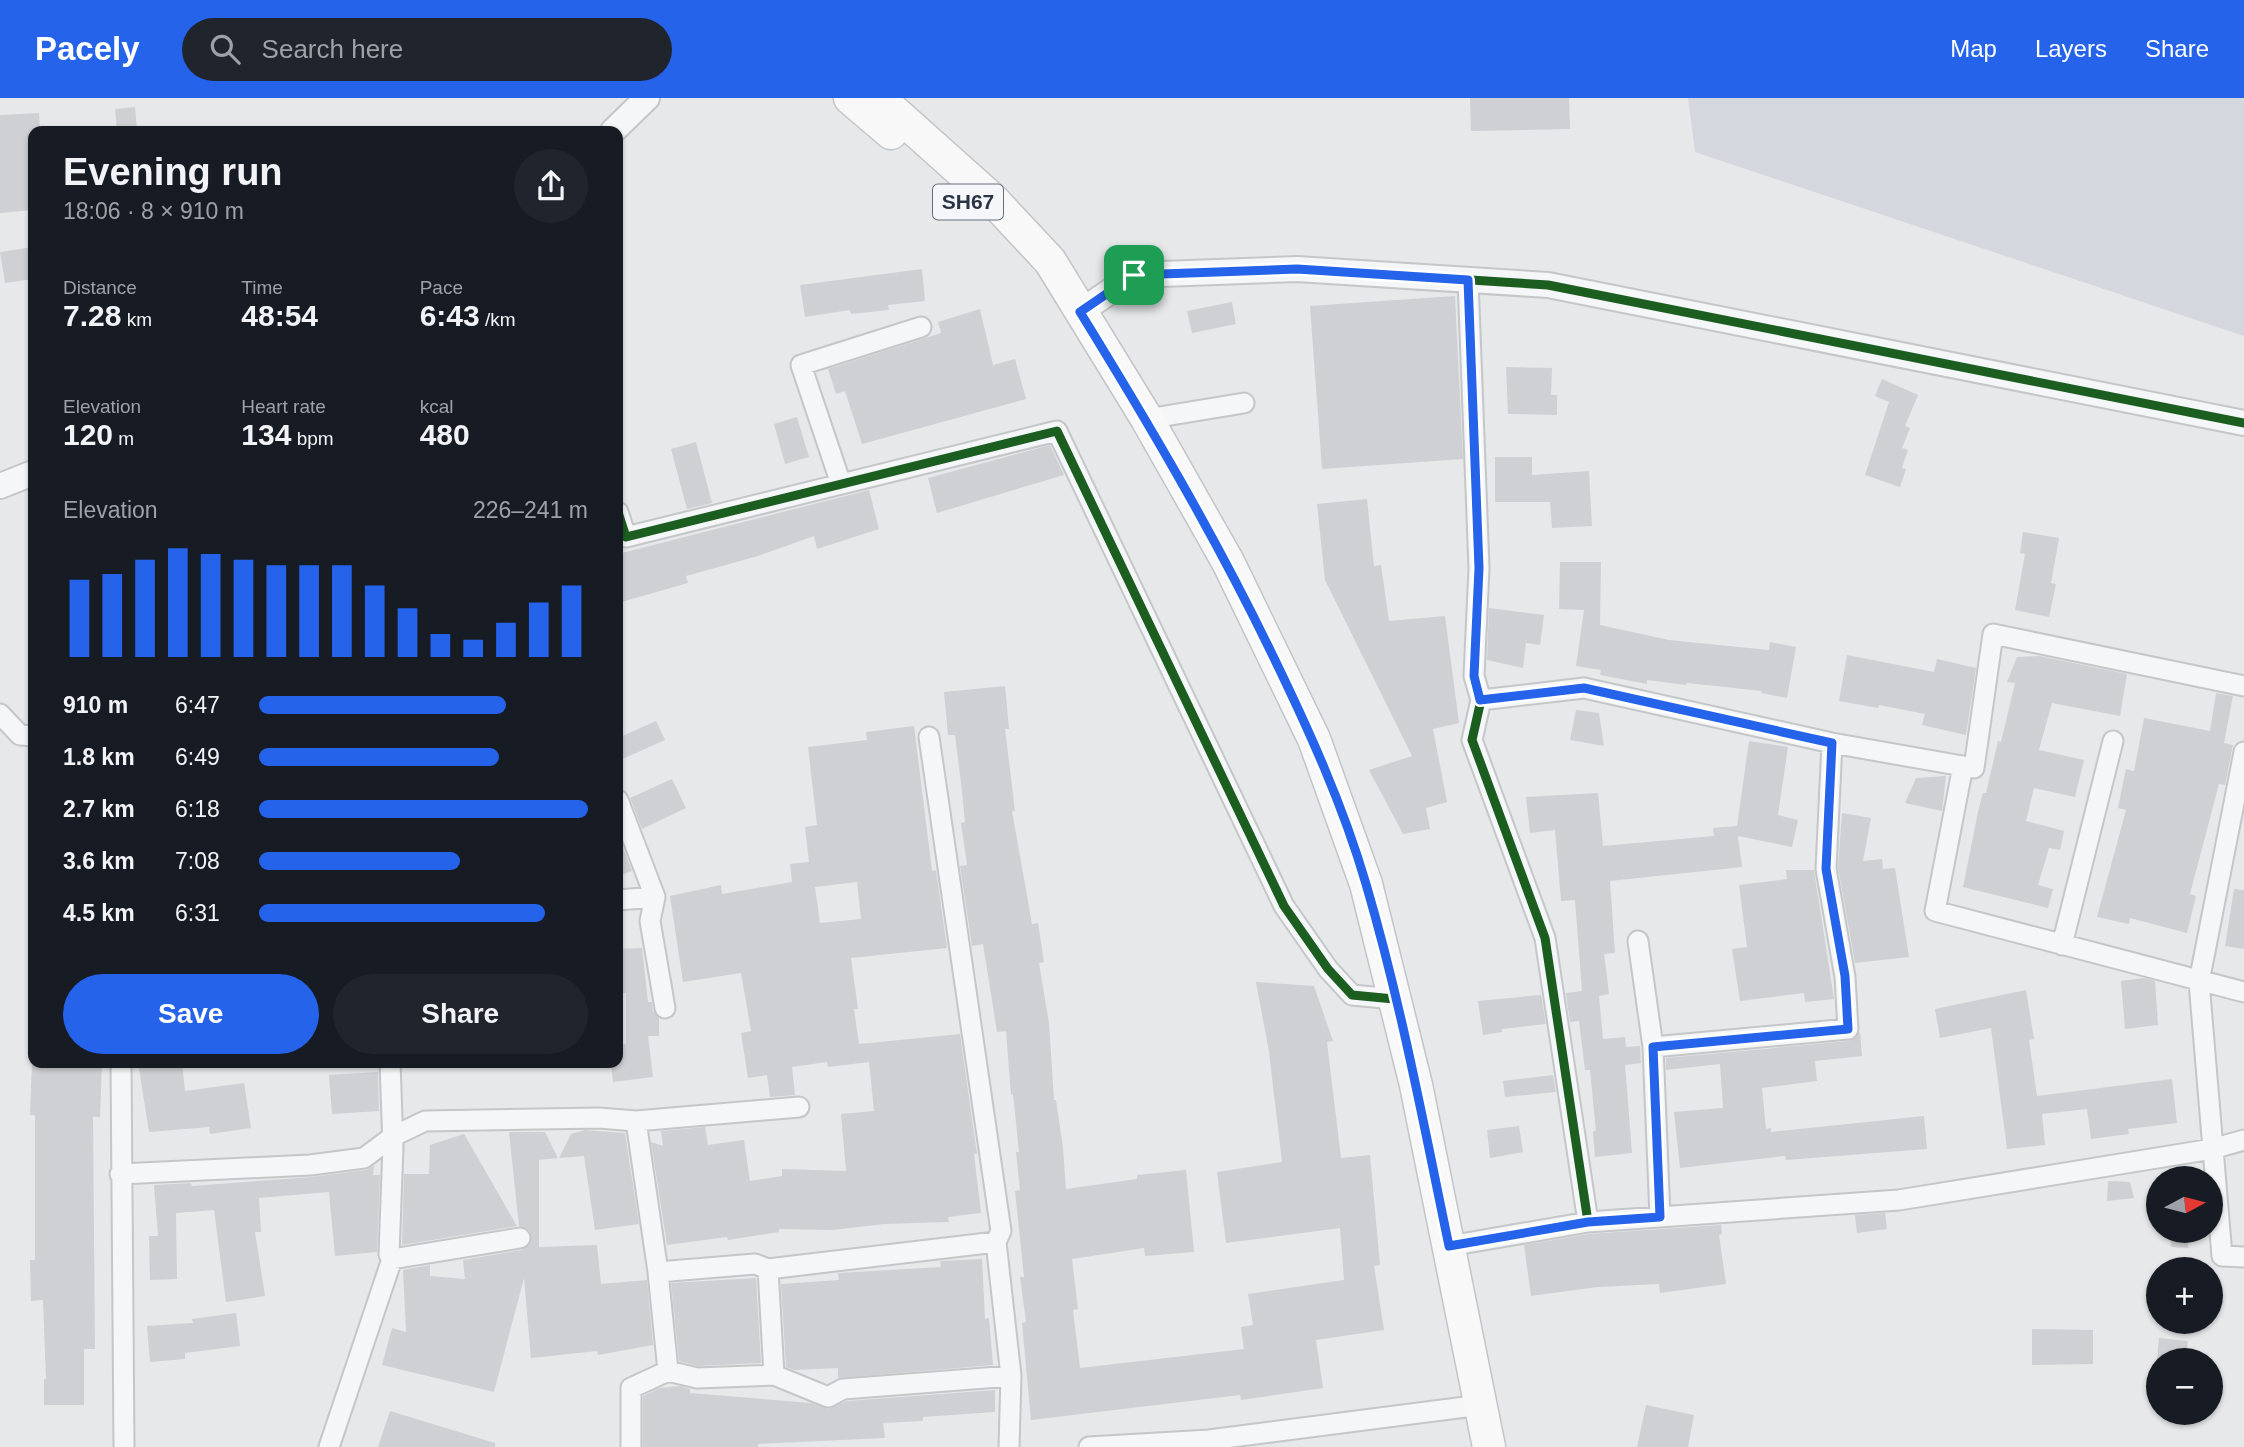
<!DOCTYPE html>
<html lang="en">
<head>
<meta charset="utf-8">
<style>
  body { margin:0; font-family:Helvetica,sans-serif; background:#20242c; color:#f1f3f6; height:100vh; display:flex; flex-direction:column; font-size:26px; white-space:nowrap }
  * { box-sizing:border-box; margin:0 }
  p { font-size:23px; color:#9ea1a6 }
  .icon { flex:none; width:38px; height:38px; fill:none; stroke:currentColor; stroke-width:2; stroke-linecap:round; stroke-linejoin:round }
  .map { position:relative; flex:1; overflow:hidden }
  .sheet { position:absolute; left:28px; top:28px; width:595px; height:942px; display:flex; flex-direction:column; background:#171b24; border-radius:14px; box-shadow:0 2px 5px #0004 }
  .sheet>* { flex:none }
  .needle { width:46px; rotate:83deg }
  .tools { position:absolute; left:2146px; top:1068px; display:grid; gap:14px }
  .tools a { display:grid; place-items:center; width:77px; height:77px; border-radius:50%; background:#171b24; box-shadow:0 2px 5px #0004; font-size:35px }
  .pin { position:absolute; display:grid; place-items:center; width:60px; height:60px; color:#fff; margin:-30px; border-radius:14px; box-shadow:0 4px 10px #0006 }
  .round { display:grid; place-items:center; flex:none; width:74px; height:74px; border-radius:37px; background:#20242c }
  .headline { display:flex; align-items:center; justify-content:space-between; height:119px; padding:0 35px }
  h1 { font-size:38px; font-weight:700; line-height:52px }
  .stats { display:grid; grid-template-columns:repeat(3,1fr); gap:10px; height:119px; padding:7px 35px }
  .stats div { display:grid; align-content:center }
  .stats b { font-size:30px; font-weight:700 }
  .stats small { font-size:19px; font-weight:400 }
  .stats p { font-size:19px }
  .chart { height:196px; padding:14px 35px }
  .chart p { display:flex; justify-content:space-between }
  .chart svg { width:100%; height:126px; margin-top:7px; stroke:#2563eb; stroke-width:6 }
  .primary-button { display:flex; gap:14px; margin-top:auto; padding:14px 35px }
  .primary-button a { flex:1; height:80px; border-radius:42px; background:#2563eb; color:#fff; font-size:28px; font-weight:700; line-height:80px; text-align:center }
  .primary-button a+a { background:#20242c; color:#f1f3f6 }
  ul { padding:0 35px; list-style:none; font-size:23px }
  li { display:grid; grid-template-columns:112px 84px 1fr; align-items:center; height:52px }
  li i { height:18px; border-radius:9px; background:#2563eb }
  header { display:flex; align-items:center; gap:42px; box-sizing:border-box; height:98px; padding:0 35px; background:#2563eb; color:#fff }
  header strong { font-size:33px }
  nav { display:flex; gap:38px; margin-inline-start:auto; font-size:24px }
  .search { width:490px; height:63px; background:#20242c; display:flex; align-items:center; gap:18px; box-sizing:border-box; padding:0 24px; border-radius:38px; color:#9ea1a6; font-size:26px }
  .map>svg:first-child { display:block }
  .built { fill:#d4d7dd }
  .building { fill:#ced0d3; fill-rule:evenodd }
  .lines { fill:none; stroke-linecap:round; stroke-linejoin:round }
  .minor-casing { stroke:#c4c6c8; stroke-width:23 }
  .tertiary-casing { stroke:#c4c6c8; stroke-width:28 }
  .primary-casing { stroke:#c2c5c8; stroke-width:35 }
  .minor { stroke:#f5f6f7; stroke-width:19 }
  .tertiary { stroke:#f5f6f7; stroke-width:24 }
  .primary { stroke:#f8f8f8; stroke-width:32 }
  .cycleway-casing { stroke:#f4f6f9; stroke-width:13 }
  .cycleway { stroke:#1b5e20; stroke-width:9 }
  .route-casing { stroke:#fff; stroke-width:14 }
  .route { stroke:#2563eb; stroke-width:9 }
  .labels { text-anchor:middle; stroke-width:5; stroke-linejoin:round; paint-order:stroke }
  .shield { fill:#f4f6f9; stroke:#676e7b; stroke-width:2 }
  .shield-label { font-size:21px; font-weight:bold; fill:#2b3445 }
</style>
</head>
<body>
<header>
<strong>Pacely</strong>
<div class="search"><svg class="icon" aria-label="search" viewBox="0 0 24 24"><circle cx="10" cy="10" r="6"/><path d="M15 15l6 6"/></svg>Search here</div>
<nav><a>Map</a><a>Layers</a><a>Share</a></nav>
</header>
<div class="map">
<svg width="2244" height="1349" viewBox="0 0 2244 1349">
  <rect width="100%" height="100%" fill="#e6e8ea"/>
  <path class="built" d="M1688 0H2244V238L1695 54Z"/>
  <path class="building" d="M1470 0H1569L1570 31 1471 33Z
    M135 9 137 33H117L115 11Z
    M39 15 40 33H33V112L0 115V17Z
    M33 149V181L5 185 0 154Z
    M922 171 925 203 888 207 889 212 851 216 850 212 805 219 800 187Z
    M1455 198 1463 361 1322 371 1310 208Z
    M1232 204 1236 226 1192 235 1187 213Z
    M980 211 993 267 1015 261 1026 301 862 346 845 293 836 296 828 271 941 235 938 224Z
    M1506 269 1552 270 1551 297H1557V317L1508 316Z
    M1882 281 1918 297 1905 328 1910 330 1902 350 1908 352 1902 370 1906 371 1900 389 1865 377 1889 304 1875 298Z
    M797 319 809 359 785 366 774 326Z
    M696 344 712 405 687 411 671 351Z
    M1050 347 1064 377 937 415 928 380Z
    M1495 359H1532V377L1589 373 1592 428 1552 430 1550 404H1495Z
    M869 392 879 431 817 451 814 438 758 458 686 478 688 485 618 505V456Z
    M1367 401 1374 468 1381 467 1389 523 1445 518 1459 625 1433 631 1447 704 1426 710 1430 731 1403 736 1369 672 1412 658 1325 482 1317 406Z
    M2023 434 2059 440 2051 485 2056 486 2049 519 2015 512 2025 456 2020 455Z
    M1560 464H1601L1600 527 1669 542 1769 552 1770 544 1796 549 1787 600 1761 595 1762 593 1687 585 1686 587 1647 582V586L1600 577 1601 572 1576 568 1584 512 1559 511Z
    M1489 510 1544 517 1540 547 1526 545 1523 570 1487 562Z
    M1847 557 1934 574 1937 561 1976 570 1966 637 1922 627 1925 616 1879 607 1878 610 1839 603Z
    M2039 558 2127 576 2120 618 2052 605 2039 652 2084 662 2075 699 2034 690 2026 723 2064 733 2060 752 2049 750 2038 787 2053 791 2048 810 1963 789 1978 714 1983 695H1986L1998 643 2001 644 2015 585 2007 584 2017 559Z
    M1005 588 1009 631H1005L1015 713H1012L1032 826 1038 825 1044 864 1039 865 1049 925 1054 1002H1056L1063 1050 1066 1091 1137 1081V1077L1186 1072 1194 1154 1145 1158 1144 1150 1072 1161 1078 1211 1073 1212 1080 1270 1244 1251 1241 1229 1253 1227 1248 1196 1344 1182 1340 1130 1226 1145 1217 1074 1282 1064 1269 954 1256 884 1314 888 1333 943 1327 944 1341 1060 1370 1057 1380 1167 1374 1168 1384 1232 1316 1242 1323 1290 1241 1302 1240 1297 1031 1322 1022 1225 1026 1224 1020 1179H1024L1015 1093 1020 1092 1016 1054H1019L1013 996 1011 997 1006 933 997 934 983 846 972 848 960 768 967 767 961 725 965 724 961 685 955 637H948L944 594Z
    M2216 595 2233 598 2224 645 2233 647 2225 687 2219 686 2190 796 2196 798 2187 835 2130 820 2129 826 2097 819 2126 712 2118 710 2126 671 2134 673 2144 620 2210 633Z
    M1576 612 1599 615 1604 648 1570 642Z
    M656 623 665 642 618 663V640Z
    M914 628 932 773 936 772 947 850 851 860 858 911H854L859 946 960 936 977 1056H974L981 1115 948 1119 949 1124 884 1126 833 1132 779 1131V1134L728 1142 727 1139 667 1147 651 1044 663 1048 661 1033 705 1029 708 1047 744 1042 750 1083 782 1078V1071L846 1073 841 1016 874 1013 869 964 828 969 827 964 792 969 795 997 770 999 767 977 748 980 741 935 751 933 741 875 683 884 670 798 721 787 722 796 792 784 790 766 809 764 805 729 817 727 808 649 867 642 866 634ZM857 784 861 821 820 825 815 789Z
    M1749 643 1788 649 1778 717 1798 722 1792 749 1738 738 1742 769 1610 783 1615 855 1604 856 1609 896 1599 898 1603 941 1625 939 1626 949 1640 948 1641 965 1625 967 1632 1055 1595 1059 1593 1033H1596L1590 972H1585L1579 923 1570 924 1566 895 1582 893 1575 802 1561 803 1555 732 1530 735 1526 699 1598 695 1603 748 1714 738 1713 730 1737 728Z
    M1946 678 1942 713 1905 705 1916 680Z
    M672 681 686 710 642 731 630 700Z
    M1842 715 1871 720 1863 763 1882 761 1883 771 1895 770 1909 859 1855 865 1838 770Z
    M618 736 632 773 618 778Z
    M1786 772H1814L1834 901 1805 904 1804 895 1740 903 1732 851 1747 849 1739 787 1787 781Z
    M2234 791 2244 792V851L2225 848Z
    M642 850 648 904H652L653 913 659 920V938H648L653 979 613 984 611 964H618V947L626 946V895H618V851Z
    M2144 880 2155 883 2158 927 2125 931 2121 883Z
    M2026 892 2034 941 2029 942 2037 998 2172 981 2177 1025 2128 1031 2129 1036 2091 1041 2087 1011 2042 1016 2045 1047 2007 1051 1991 930 1940 940 1935 911Z
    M1541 897 1546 926 1502 931V934L1483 937 1478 903Z
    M1860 934 1862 958 1815 963 1817 983 1762 990 1766 1031 1771 1030V1034L1924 1018 1927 1051 1786 1062 1785 1058 1680 1070 1674 1014 1723 1010 1720 966 1666 972V960L1849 943Z
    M32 964H102L100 1019H93L95 1251H84V1307H44V1281H46L43 1202 31 1203 30 1162H35V1017H30Z
    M138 964H182L185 993 244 985 251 1030 210 1036 209 1029 149 1034Z
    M378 974 379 1013 332 1016 329 977Z
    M1553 977 1556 994 1505 999 1503 983Z
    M1519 1028 1523 1054 1490 1060 1487 1032Z
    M585 1032 625 1035 639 1126 595 1132 584 1058 559 1060 571 1036Z
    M509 1034H545L558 1060 539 1062V1149L597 1147 601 1186 647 1182 653 1247 598 1257 597 1253 531 1260 524 1180 494 1294 382 1267 392 1230 406 1234 403 1172 430 1167V1178L465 1181 463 1162 522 1152 531 1145 530 1133 519 1128Z
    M464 1036 517 1128 402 1147 404 1076H429L430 1047Z
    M374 1068 373 1077H380L377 1154 335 1158 329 1094 259 1100 261 1134H255L265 1198 226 1204 214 1112 176 1115 177 1181 150 1182 149 1138H158L154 1087 191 1085 192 1088 311 1079 366 1072Z
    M2108 1083 2130 1084 2134 1100 2107 1103Z
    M1885 1115 1887 1131 1857 1135 1855 1117Z
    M1721 1127 1722 1136 1719 1137 1726 1186 1660 1195 1659 1186 1598 1189 1531 1198 1524 1147 1589 1136Z
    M2172 1132H2189L2188 1150 2171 1149Z
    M982 1161 985 1221 989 1220 993 1267 838 1280V1270L795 1272 786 1269 781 1186 839 1182 838 1175 941 1169 940 1163Z
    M756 1180 761 1265 698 1268 679 1263 671 1185Z
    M236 1215 240 1248 185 1255V1261L150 1264 147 1228 193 1225 192 1221Z
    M2032 1231 2093 1232V1266L2032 1267Z
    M2159 1240 2188 1243 2186 1262H2157Z
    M680 1288 690 1291V1295L811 1305 828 1311 847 1303 995 1292V1314L923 1319V1323L883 1325 885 1340 758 1346V1349H643V1298L660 1290Z
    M1646 1307 1694 1317 1688 1349H1637Z
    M390 1313 495 1345V1349H378Z"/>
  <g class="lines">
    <defs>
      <path id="minor" d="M1468 182 1479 470 1474 578 1481 602 1472 642 1545 840 1588 1124
        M1147 321 1244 305
        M841 386 801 267 921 229
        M618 414 626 439 1057 333 1284 808 1328 871 1352 897 1394 901
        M1481 602 1584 590 1832 645 1974 670 1993 536 2244 588
        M0 616 20 637 33 638
        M929 639 1001 1133 996 1144 1011 1278 1009 1349
        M2244 654 2199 884 2222 1158 2244 1159
        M1963 668 1935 813 2244 894
        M618 702 655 799 650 823 665 910
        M618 802 655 799
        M1638 843 1653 949 1660 1119
        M2062 847 2113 643
        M1653 949 1848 931 1845 879 1826 771 1832 645
        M121 964 124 1349
        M636 1023 658 1174 668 1273
        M120 1076 310 1067 364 1060 392 1039 425 1023 599 1020 636 1023 799 1009
        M1449 1148 1588 1124 1899 1102 2212 1051 2244 1042
        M392 1161 520 1140
        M768 1171 774 1277
        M658 1174 755 1166 768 1171 996 1144
        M329 1349 392 1161 389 1156 393 1049 390 964
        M631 1349V1290L668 1273 697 1280 774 1277 828 1299 843 1291 1011 1278
        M1089 1349 1209 1342 1481 1307"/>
      <path id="tertiary" d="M613 33 647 0
        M1080 214 1134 177 1297 171 1548 187 2244 325
        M0 388 33 375"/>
      <path id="primary" d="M850 0 891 35
        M879 0 993 102 1050 163 1147 321 1228 464 1314 641 1366 786 1416 987 1489 1349"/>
    </defs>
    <use href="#minor" class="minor-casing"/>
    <use href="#tertiary" class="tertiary-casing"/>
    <use href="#primary" class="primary-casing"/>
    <use href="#minor" class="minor"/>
    <use href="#tertiary" class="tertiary"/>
    <use href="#primary" class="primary"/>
    <defs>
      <path id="cycleway" d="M1468 182 1479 470 1474 578 1481 602 1472 642 1545 840 1588 1124
        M1080 214 1134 177 1297 171 1548 187 2244 325
        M618 414 626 439 1057 333 1284 808 1328 871 1352 897 1394 901"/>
    </defs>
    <use href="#cycleway" class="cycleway-casing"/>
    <use href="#cycleway" class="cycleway"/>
  </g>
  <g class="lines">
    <defs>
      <path id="route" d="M1297 171 1468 182 1479 470 1474 578 1480 602 1584 590 1832 645 1826 771 1845 878 1848 931 1653 949 1660 1119 1588 1124 1449 1148C1424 1028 1401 905 1366 786 1343 707 1308 630 1272 556 1215 438 1149 326 1080 214L1134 177Z"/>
    </defs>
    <use href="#route" class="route-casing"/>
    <use href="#route" class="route"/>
  </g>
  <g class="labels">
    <rect class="shield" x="933" y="86.5" width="70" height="35" rx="5"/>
    <g class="shield-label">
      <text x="968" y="111">SH67</text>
    </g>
  </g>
</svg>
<div class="tools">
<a><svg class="needle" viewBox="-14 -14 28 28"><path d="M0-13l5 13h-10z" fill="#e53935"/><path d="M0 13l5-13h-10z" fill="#9ea1a6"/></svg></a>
<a>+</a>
<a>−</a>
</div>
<div class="pin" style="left:1134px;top:177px;background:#1e9e55"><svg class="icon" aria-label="arrive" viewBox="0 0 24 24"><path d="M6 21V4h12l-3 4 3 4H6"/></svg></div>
<section class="sheet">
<div class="headline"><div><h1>Evening run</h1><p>18:06 · 8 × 910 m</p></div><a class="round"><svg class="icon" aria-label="share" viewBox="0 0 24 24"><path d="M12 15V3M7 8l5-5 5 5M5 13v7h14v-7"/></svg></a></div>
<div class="stats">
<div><p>Distance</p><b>7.28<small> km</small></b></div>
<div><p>Time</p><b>48:54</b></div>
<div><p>Pace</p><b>6:43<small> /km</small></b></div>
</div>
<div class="stats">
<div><p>Elevation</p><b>120<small> m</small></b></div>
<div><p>Heart rate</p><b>134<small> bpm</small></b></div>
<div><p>kcal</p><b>480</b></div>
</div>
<div class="chart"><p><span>Elevation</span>226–241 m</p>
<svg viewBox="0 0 160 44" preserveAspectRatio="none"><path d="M5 44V17M15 44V15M25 44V10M35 44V6M45 44V8M55 44V10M65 44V12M75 44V12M85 44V12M95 44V19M105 44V27M115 44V36M125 44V38M135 44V32M145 44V25M155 44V19"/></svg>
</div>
<ul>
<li><b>910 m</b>6:47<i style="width:75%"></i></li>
<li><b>1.8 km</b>6:49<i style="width:73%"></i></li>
<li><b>2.7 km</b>6:18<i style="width:100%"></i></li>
<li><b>3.6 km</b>7:08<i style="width:61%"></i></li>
<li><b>4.5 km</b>6:31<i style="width:87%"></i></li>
</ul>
<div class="primary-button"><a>Save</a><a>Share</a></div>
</section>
</div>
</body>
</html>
